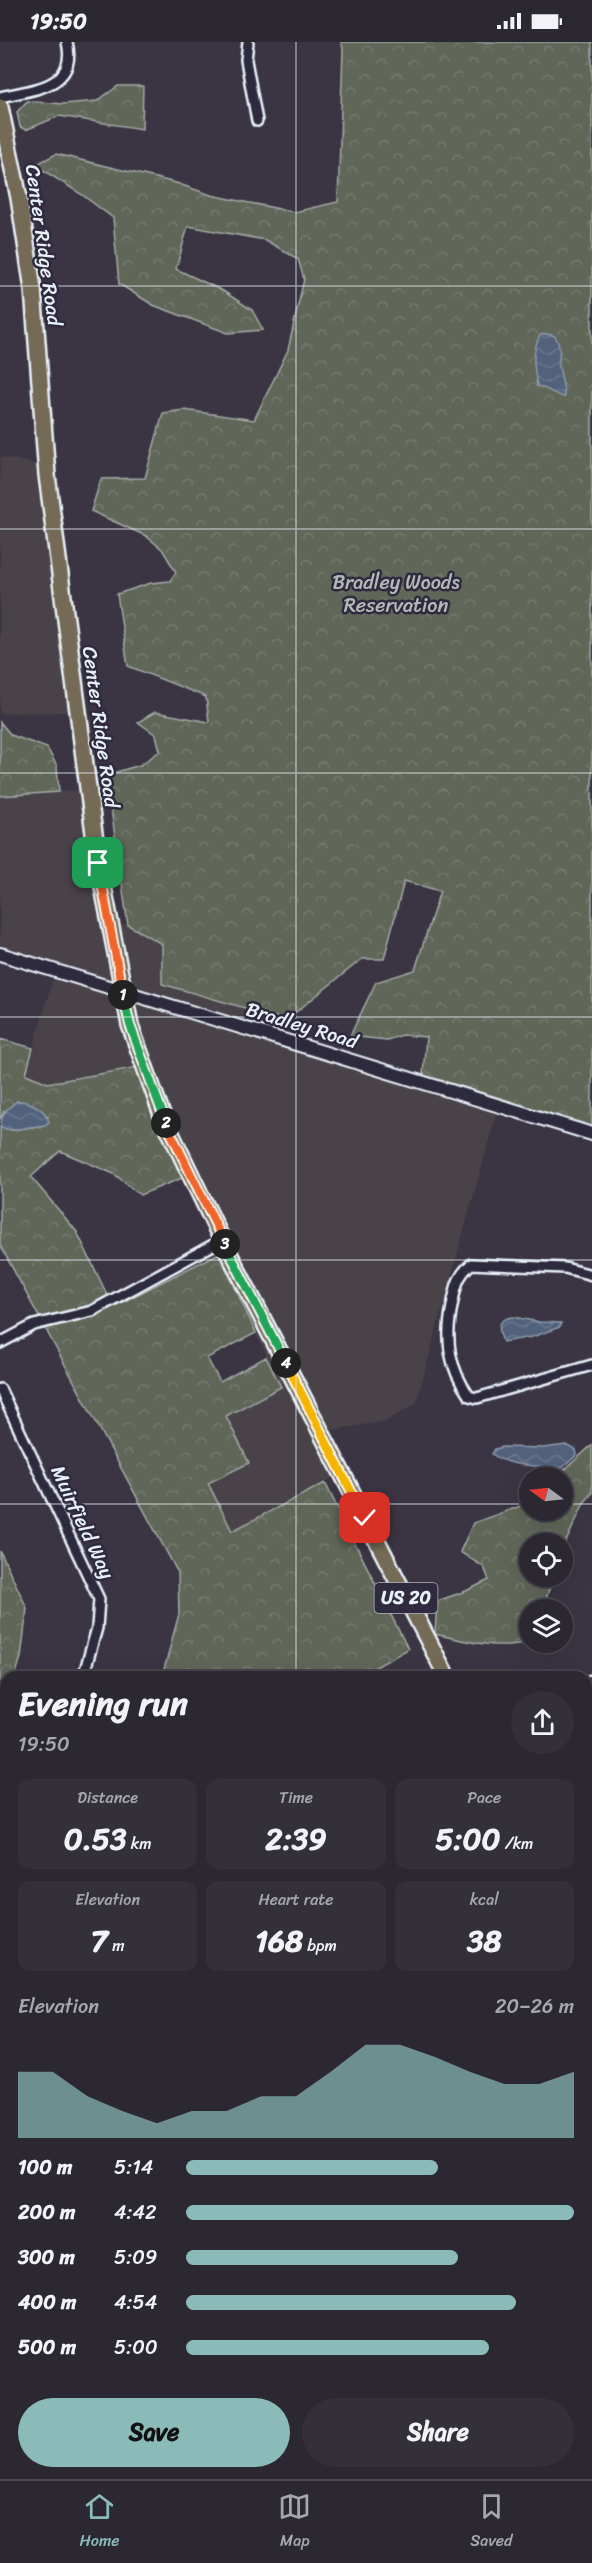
<!DOCTYPE html>
<html lang="en">
<head>
<meta charset="utf-8">
<style>
  body { margin:0; font-family:Sriracha,sans-serif; background:#34303a; color:#f1f3f6; height:100vh; display:flex; flex-direction:column; font-size:22px; white-space:nowrap }
  * { box-sizing:border-box; margin:0 }
  p { font-size:20px; color:#a6a6ac }
  .icon { flex:none; width:33px; height:33px; fill:none; stroke:currentColor; stroke-width:2; stroke-linecap:round; stroke-linejoin:round }
  .map { position:relative; flex:1; overflow:hidden }
  .drawer { position:absolute; left:0px; top:1629px; width:592px; height:808px; display:flex; flex-direction:column; background:#2c2832; border-radius:18px 18px 0 0; box-shadow:0 6px 24px #0002,0 0 0 2px #48444d }
  .drawer>* { flex:none }
  .needle { width:39px; rotate:285deg }
  .fabs { position:absolute; left:519px; top:1425px; display:grid; gap:12px }
  .fabs a { display:grid; place-items:center; width:54px; height:54px; border-radius:50%; background:#2c2832; box-shadow:0 6px 24px #0002,0 0 0 2px #48444d; font-size:30px }
  .pin { position:absolute; display:grid; place-items:center; width:51px; height:51px; color:#fff; margin:-26px; border-radius:12px; box-shadow:0 3px 9px #0006 }
  .km { position:absolute; width:30px; height:30px; margin:-15px; border-radius:50%; background:#222; color:#fff; font-size:16px; line-height:30px; text-align:center }
  .round { display:grid; place-items:center; flex:none; width:63px; height:63px; border-radius:32px; background:#34303a }
  .summary { display:flex; align-items:center; justify-content:space-between; height:102px; padding:0 18px }
  h1 { font-size:33px; font-weight:700; line-height:45px }
  .stats { display:grid; grid-template-columns:repeat(3,1fr); gap:9px; height:102px; padding:6px 18px }
  .stats div { display:grid; align-content:center; border-radius:12px; background:#34303a; text-align:center }
  .stats b { font-size:30px; font-weight:700 }
  .stats small { font-size:16px; font-weight:400 }
  .stats p { font-size:16px }
  .chart { height:168px; padding:12px 18px }
  .chart p { display:flex; justify-content:space-between }
  .chart svg { width:100%; height:108px; margin-top:6px; fill:#8bbbb9; opacity:.7 }
  .primary-button { display:flex; gap:12px; margin-top:auto; padding:12px 18px }
  .primary-button a { flex:1; height:69px; border-radius:36px; background:#8bbbb9; color:#111; font-size:24px; font-weight:700; line-height:69px; text-align:center }
  .primary-button a+a { background:#34303a; color:#f1f3f6 }
  ul { padding:0 18px; list-style:none; font-size:20px }
  li { display:grid; grid-template-columns:96px 72px 1fr; align-items:center; height:45px }
  li i { height:15px; border-radius:8px; background:#8bbbb9 }
  .status { display:flex; justify-content:space-between; align-items:center; height:42px; padding:0 30px; background:#2c2832; direction:ltr }
  .status svg { height:16px; fill:currentColor }
  .tab-bar { display:flex; justify-content:space-around; align-items:center; height:84px; border-top:2px solid #48444d; background:#2c2832; font-size:16px; color:#a6a6ac }
  .tab-bar a { display:grid; justify-items:center; gap:3px }
  .tab-bar .on { color:#8bbbb9 }
  .map>svg:first-child { display:block }
  .built { fill:#4a424a }
  .green { fill:#606658; stroke:#a4aca8; stroke-width:1.5 }
  .forest { fill:url(#forest-crowns); stroke:#a4aca8; stroke-width:1.5 }
  .water { fill:url(#water-waves); stroke:#8e9bae; stroke-width:1.5 }
  .lines { fill:none; stroke-linecap:round; stroke-linejoin:round }
  .minor-casing { stroke:#e8f1f8; stroke-width:14 }
  .tertiary-casing { stroke:#e8f1f8; stroke-width:16 }
  .primary-casing { stroke:#e8f1f8; stroke-width:20 }
  .minor { stroke:#2f2a3d; stroke-width:9 }
  .tertiary { stroke:#2f2a3d; stroke-width:12 }
  .primary { stroke:#756a55; stroke-width:15 }
  .split-1-casing { stroke:#fff; stroke-width:12 }
  .split-2-casing { stroke:#fff; stroke-width:12 }
  .split-3-casing { stroke:#fff; stroke-width:12 }
  .split-4-casing { stroke:#fff; stroke-width:12 }
  .split-5-casing { stroke:#fff; stroke-width:12 }
  .split-6-casing { stroke:#fff; stroke-width:12 }
  .split-1 { stroke:#f0652b; stroke-width:8 }
  .split-2 { stroke:#22a559; stroke-width:8 }
  .split-3 { stroke:#f0652b; stroke-width:8 }
  .split-4 { stroke:#22a559; stroke-width:8 }
  .split-5 { stroke:#f5b400; stroke-width:8 }
  .split-6 { stroke:#f5b400; stroke-width:8 }
  .grid { fill:none; stroke:#e8f1f8; stroke-width:1.5; stroke-opacity:0.55 }
  .labels { text-anchor:middle; stroke-width:5; stroke-linejoin:round; paint-order:stroke }
  .shield { fill:#2f2a3d; stroke:#b0b5c0; stroke-width:1.5 }
  .shield-label { font-size:18px; font-weight:bold; fill:#e8f1f8 }
  .street-label { font-size:20px; fill:#e8f1f8; stroke:#2f2a3d }
  .park-label { font-size:20px; fill:#b2b9b8; stroke:#2f2a3d }
</style>
</head>
<body>
<div class="status"><b>19:50</b><svg viewBox="0 0 49 12"><path d="M0 12V9h3v3zM5 12V6h3v6zM10 12V3h3v9zM15 12V0h3v12zM26 1h20v11H26zM47 4h2v5h-2z"/></svg></div>
<div class="map">
<svg width="592" height="2437" viewBox="0 0 592 2437">
  <defs>
    <pattern id="forest-crowns" width="20" height="18" patternUnits="userSpaceOnUse" patternTransform="scale(1.5)"><rect width="20" height="18" fill="#606658"/><path d="M2 6a3 3 0 1 1 6 0M12 15a3 3 0 1 1 6 0" fill="none" stroke="#777c71"/></pattern>
    <pattern id="water-waves" width="16" height="10" patternUnits="userSpaceOnUse" patternTransform="scale(1.5)"><rect width="16" height="10" fill="#52627c"/><path d="M0 5q4-4 8 0t8 0" fill="none" stroke="#6b798f"/></pattern>
  </defs>
  <rect width="100%" height="100%" fill="#3b3543"/>
  <filter id="ink" filterUnits="userSpaceOnUse"><feTurbulence type="fractalNoise" baseFrequency=".0167" numOctaves="2"/><feDisplacementMap in="SourceGraphic" scale="12" xChannelSelector="R" yChannelSelector="G"/><feConvolveMatrix kernelMatrix="1 2 1 2 8 2 1 2 1" color-interpolation-filters="sRGB"/></filter>
  <g filter="url(#ink)">
    <path class="built" d="M0 415 41 423 72 670 0 671Z
      M82 748 106 883H128L162 902V942L286 978 280 1002 497 1069 416 1361 387 1379 326 1389 345 1426 325 1441 232 1489 208 1441 226 1375 281 1345 219 1211 139 1025 48 1041 26 1032 54 933 0 916V754Z"/>
    <path class="green" d="M0 1881 6 1884V1975L0 1978Z"/>
    <path class="forest" d="M341 0H592V1084L423 1033 426 995 402 993 387 998 350 994 376 940 415 928 440 849 404 839 384 917H362L286 978 162 942V902L128 883 106 733 140 723 160 709 156 693 138 680 155 670 209 680 206 655 128 624 117 552 151 541 170 539 176 530 162 507 146 494 91 469 101 437 145 436 163 371 184 368 254 378 288 308 304 237 298 217 265 198 188 184 176 227 223 249 252 268 263 288 228 291 153 263 119 242 113 176 81 152 35 123 56 112 176 141 211 153 294 170 338 160 343 6Z
      M118 44H143L142 87 59 74 26 88 20 85 17 70 27 59 63 62 97 59Z
      M0 680 11 693 47 706 57 724 59 750 0 754Z
      M0 997 33 1006 26 1032 48 1041 139 1025 187 1134 140 1153 114 1132 60 1109 31 1135 77 1190 113 1265 219 1211 256 1291 207 1316 220 1340 266 1315 281 1345 226 1374 249 1421 208 1441 232 1489 325 1441 408 1607 358 1635H162L179 1572 178 1531 0 1203V1084L12 1088 44 1083 48 1075 38 1066 4 1069 0 1077Z
      M592 1403V1451L584 1461 563 1506 562 1502H530V1534L553 1535 543 1567 530 1568 529 1600C497 1608 466 1599 435 1592L437 1559 466 1549 489 1538 484 1525 460 1510 473 1481 529 1461 530 1468H562V1436L550 1435 552 1431 562 1430Z
      M0 1509 27 1566 21 1615 15 1635H6V1659L0 1672Z
      M6 1975V2058L0 2057V1978Z
      M0 2133H6V2214L0 2210Z
      M0 2293 6 2294V2432H56V2437H0Z"/>
    <path class="water" d="M547 292 555 294C563 308 558 311 559 324 561 334 564 344 564 355 555 353 547 346 537 344 534 325 531 311 540 293Z
      M17 1059C30 1059 45 1066 49 1080L45 1083 12 1088 1 1086C0 1072 7 1067 17 1059Z
      M513 1275 540 1280 561 1281 560 1285 532 1295 503 1300C498 1287 496 1277 513 1275Z
      M566 1403 576 1408 577 1413 562 1426C540 1423 510 1426 492 1412L495 1407 503 1405 543 1406Z"/>
    <g class="lines">
      <defs>
        <path id="minor" d="M248 0 246 18 257 79
          M0 55C33 47 78 46 67 0
          M592 1233 565 1226 471 1222C456 1236 456 1245 452 1264 445 1299 449 1325 469 1354L477 1356 592 1323
          M0 1301 34 1283 92 1269 222 1198
          M0 1347 99 1557 97 1586 83 1635
          M586 1640 592 1638
          M586 1661 589 1672
          M0 1774 6 1775"/>
        <path id="tertiary" d="M0 912 592 1092
          M308 2437 309 2432"/>
        <path id="primary" d="M0 65 19 156 33 247 47 433 97 814 130 983 162 1073 222 1198 447 1635
          M586 1863 592 1870"/>
      </defs>
      <use href="#minor" class="minor-casing"/>
      <use href="#tertiary" class="tertiary-casing"/>
      <use href="#primary" class="primary-casing"/>
      <use href="#minor" class="minor"/>
      <use href="#tertiary" class="tertiary"/>
      <use href="#primary" class="primary"/>
    </g>
  </g>
  <g class="lines" filter="url(#ink)">
    <defs>
      <path id="split-1" d="M98 821 123 953"/>
      <path id="split-2" d="M123 953 130 983 166 1081"/>
      <path id="split-3" d="M166 1081 225 1202"/>
      <path id="split-4" d="M225 1202 286 1321"/>
      <path id="split-5" d="M286 1321 347 1441"/>
      <path id="split-6" d="M347 1441 365 1476"/>
    </defs>
    <use href="#split-1" class="split-1-casing"/>
    <use href="#split-2" class="split-2-casing"/>
    <use href="#split-3" class="split-3-casing"/>
    <use href="#split-4" class="split-4-casing"/>
    <use href="#split-5" class="split-5-casing"/>
    <use href="#split-6" class="split-6-casing"/>
    <use href="#split-1" class="split-1"/>
    <use href="#split-2" class="split-2"/>
    <use href="#split-3" class="split-3"/>
    <use href="#split-4" class="split-4"/>
    <use href="#split-5" class="split-5"/>
    <use href="#split-6" class="split-6"/>
  </g>
  <path class="grid" d="M296 0V1635M0 244H592M0 487H592M0 731H592M0 975H592M0 1218H592M0 1462H530M562 1462H592M0 1706H6M586 1706H592M0 1950H6M586 1950H592M0 2193H6M586 2193H592M296 2432V2437"/>
  <g class="labels">
    <rect class="shield" x="374.5" y="1541" width="63" height="30" rx="4.5"/>
    <g class="shield-label">
      <text x="406" y="1562">US 20</text>
    </g>
    <g class="street-label">
      <text transform="translate(44 203) rotate(82)" y="7">Center Ridge Road</text>
      <text transform="translate(101 685) rotate(82)" y="7">Center Ridge Road</text>
      <text transform="translate(302 983) rotate(17)" y="7">Bradley Road</text>
      <text transform="translate(83 1480) rotate(65)" y="7">Muirfield Way</text>
    </g>
    <g class="park-label">
      <text x="396" y="547">Bradley Woods<tspan x="396" dy="23">Reservation</tspan></text>
    </g>
  </g>
</svg>
<div class="fabs">
<a><svg class="needle" viewBox="-14 -14 28 28"><path d="M0-13l5 13h-10z" fill="#e53935"/><path d="M0 13l5-13h-10z" fill="#a6a6ac"/></svg></a>
<a><svg class="icon" aria-label="locate" viewBox="0 0 24 24"><circle cx="12" cy="12" r="6"/><path d="M12 2v4M12 18v4M2 12h4M18 12h4"/></svg></a>
<a><svg class="icon" aria-label="layers" viewBox="0 0 24 24"><path d="M12 4l9 5-9 5-9-5zM3 14l9 5 9-5"/></svg></a>
</div>
<div class="pin" style="left:98px;top:821px;background:#1e9e55"><svg class="icon" aria-label="arrive" viewBox="0 0 24 24"><path d="M6 21V4h12l-3 4 3 4H6"/></svg></div>
<div class="pin" style="left:365px;top:1476px;background:#d93025"><svg class="icon" aria-label="check" viewBox="0 0 24 24"><path d="M5 12l5 5 9-10"/></svg></div>
<b class="km" style="left:123px;top:953px">1</b>
<b class="km" style="left:166px;top:1081px">2</b>
<b class="km" style="left:225px;top:1202px">3</b>
<b class="km" style="left:286px;top:1321px">4</b>
<section class="drawer">
<div class="summary"><div><h1>Evening run</h1><p>19:50</p></div><a class="round"><svg class="icon" aria-label="share" viewBox="0 0 24 24"><path d="M12 15V3M7 8l5-5 5 5M5 13v7h14v-7"/></svg></a></div>
<div class="stats">
<div><p>Distance</p><b>0.53<small> km</small></b></div>
<div><p>Time</p><b>2:39</b></div>
<div><p>Pace</p><b>5:00<small> /km</small></b></div>
</div>
<div class="stats">
<div><p>Elevation</p><b>7<small> m</small></b></div>
<div><p>Heart rate</p><b>168<small> bpm</small></b></div>
<div><p>kcal</p><b>38</b></div>
</div>
<div class="chart"><p><span>Elevation</span>20–26 m</p>
<svg viewBox="0 0 160 44" preserveAspectRatio="none"><path d="M0 44V17L10 17L20 27L30 33L40 38L50 33L60 33L70 27L80 27L90 17L100 6L110 6L120 11L130 17L140 22L150 22L160 17V44z"/></svg>
</div>
<ul>
<li><b>100 m</b>5:14<i style="width:65%"></i></li>
<li><b>200 m</b>4:42<i style="width:100%"></i></li>
<li><b>300 m</b>5:09<i style="width:70%"></i></li>
<li><b>400 m</b>4:54<i style="width:85%"></i></li>
<li><b>500 m</b>5:00<i style="width:78%"></i></li>
</ul>
<div class="primary-button"><a>Save</a><a>Share</a></div>
</section>
</div>
<nav class="tab-bar">
<a class="on"><svg class="icon" aria-label="home" viewBox="0 0 24 24"><path d="M3 11l9-7 9 7M6 9v11h12V9"/></svg>Home</a>
<a><svg class="icon" aria-label="map" viewBox="0 0 24 24"><path d="M3 6l6-2 6 2 6-2v14l-6 2-6-2-6 2zM9 4v14M15 6v14"/></svg>Map</a>
<a><svg class="icon" aria-label="saved" viewBox="0 0 24 24"><path d="M7 4h10v16l-5-4-5 4z"/></svg>Saved</a>
</nav>
</body>
</html>
